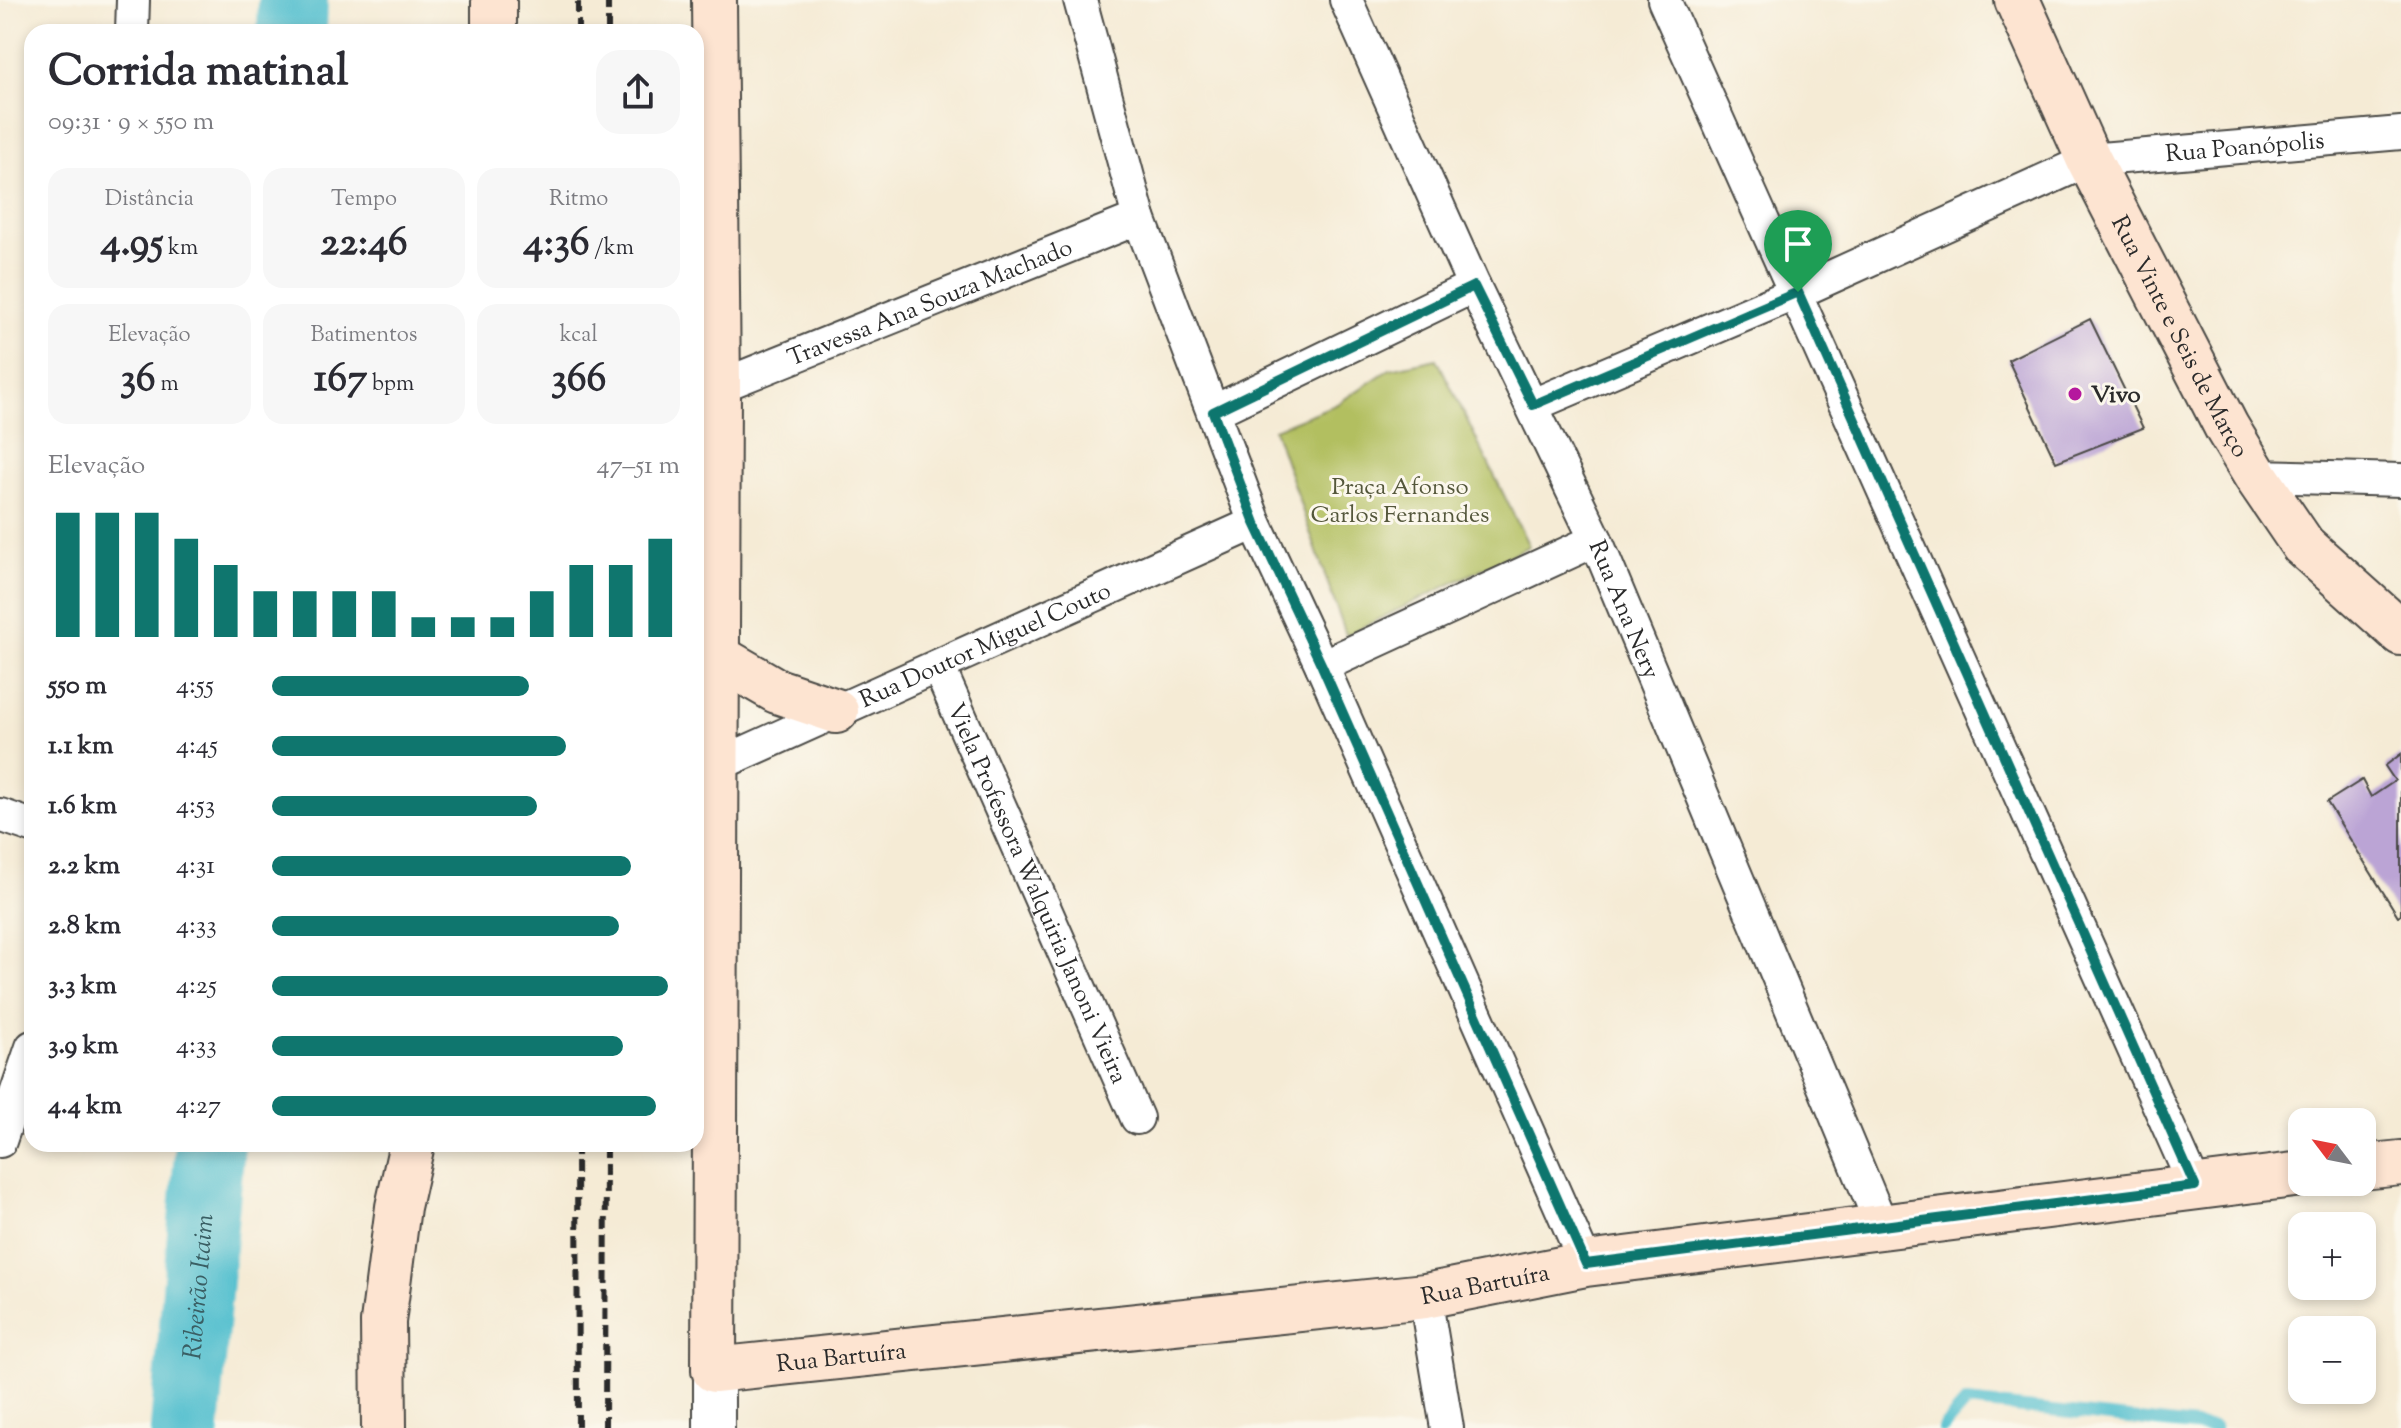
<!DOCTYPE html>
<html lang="pt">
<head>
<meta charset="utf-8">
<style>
  body { margin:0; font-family:"Sorts Mill Goudy",serif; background:#f7f7f7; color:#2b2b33; height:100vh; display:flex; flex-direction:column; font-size:30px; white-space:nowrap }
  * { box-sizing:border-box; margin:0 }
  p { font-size:26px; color:#7c7c81 }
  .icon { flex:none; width:44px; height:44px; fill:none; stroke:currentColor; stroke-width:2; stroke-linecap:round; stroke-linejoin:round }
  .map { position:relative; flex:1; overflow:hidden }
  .panel { position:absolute; left:24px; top:24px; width:680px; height:1128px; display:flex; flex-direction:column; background:#fff; border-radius:24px; box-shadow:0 4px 12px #0003 }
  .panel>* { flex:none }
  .needle { width:52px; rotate:302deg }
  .fabs { position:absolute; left:2288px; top:1108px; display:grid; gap:16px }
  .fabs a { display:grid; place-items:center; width:88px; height:88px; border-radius:16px; background:#fff; box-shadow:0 4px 12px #0003; font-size:40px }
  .pin { position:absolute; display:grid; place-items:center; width:68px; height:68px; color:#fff; margin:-82px -34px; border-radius:50% 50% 50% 0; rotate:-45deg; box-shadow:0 0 8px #0007 }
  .pin .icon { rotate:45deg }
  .round { display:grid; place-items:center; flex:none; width:84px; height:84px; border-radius:24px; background:#f7f7f7 }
  .overview { display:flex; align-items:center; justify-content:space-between; height:136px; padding:0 24px }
  h1 { font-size:44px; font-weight:700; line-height:60px }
  .stats { display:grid; grid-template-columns:repeat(3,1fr); gap:12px; height:136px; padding:8px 24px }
  .stats div { display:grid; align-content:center; border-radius:20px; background:#f7f7f7; text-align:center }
  .stats b { font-size:40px; font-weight:700 }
  .stats small { font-size:22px; font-weight:400 }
  .stats p { font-size:22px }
  .chart { height:224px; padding:16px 24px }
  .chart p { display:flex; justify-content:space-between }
  .chart svg { width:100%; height:144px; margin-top:8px; stroke:#0f766e; stroke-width:6 }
  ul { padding:0 24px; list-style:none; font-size:26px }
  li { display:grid; grid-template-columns:128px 96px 1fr; align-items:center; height:60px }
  li i { height:20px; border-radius:10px; background:#0f766e }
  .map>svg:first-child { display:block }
  .green { fill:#b2bf61; stroke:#6e7546; stroke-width:2 }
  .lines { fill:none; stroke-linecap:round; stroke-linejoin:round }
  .stream { stroke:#55c0cf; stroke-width:12 }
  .river { stroke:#55c0cf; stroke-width:70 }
  .building { fill:#bba4d5 }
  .minor-casing { stroke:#494844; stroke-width:36 }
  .tertiary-casing { stroke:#494844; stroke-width:44 }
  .secondary-casing { stroke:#494844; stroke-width:48 }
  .minor { stroke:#fff; stroke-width:32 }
  .tertiary { stroke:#fff; stroke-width:40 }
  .secondary { stroke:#fde4d1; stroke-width:44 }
  .rail { stroke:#2b2b2b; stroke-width:6; stroke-dasharray:12 6; stroke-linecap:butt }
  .route-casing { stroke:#fff; stroke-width:16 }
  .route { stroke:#0f766e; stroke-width:10 }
  .poi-dot { fill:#b5179e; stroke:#fbf7ec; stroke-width:3 }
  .labels { text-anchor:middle; stroke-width:6; stroke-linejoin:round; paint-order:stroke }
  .street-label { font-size:24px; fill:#2b2b2b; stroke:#fbf7ec }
  .poi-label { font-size:24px; font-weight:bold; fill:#2b2b2b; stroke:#fbf7ec; text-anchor:start }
  .park-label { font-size:24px; fill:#54573b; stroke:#fbf7ec }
  .water-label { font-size:26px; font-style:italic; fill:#3a5f64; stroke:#fbf7ec }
</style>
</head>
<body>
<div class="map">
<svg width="2401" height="1428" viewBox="0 0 2401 1428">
  <rect width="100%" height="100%" fill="#fbf7ec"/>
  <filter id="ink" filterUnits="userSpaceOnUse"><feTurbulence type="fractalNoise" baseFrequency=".0125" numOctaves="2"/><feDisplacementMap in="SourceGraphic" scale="16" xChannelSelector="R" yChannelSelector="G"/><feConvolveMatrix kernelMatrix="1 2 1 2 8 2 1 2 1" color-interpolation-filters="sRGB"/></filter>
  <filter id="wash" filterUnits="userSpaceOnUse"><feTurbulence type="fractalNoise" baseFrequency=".006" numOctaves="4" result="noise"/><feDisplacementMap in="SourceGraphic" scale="32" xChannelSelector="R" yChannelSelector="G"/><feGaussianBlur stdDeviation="1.8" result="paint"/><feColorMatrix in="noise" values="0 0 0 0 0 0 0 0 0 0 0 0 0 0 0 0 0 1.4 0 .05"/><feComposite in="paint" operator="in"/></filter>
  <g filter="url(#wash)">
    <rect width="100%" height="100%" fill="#f5ebd5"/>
    <path class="green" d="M1437 359 1529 546 1346 635 1274 429 1337 404 1390 369Z"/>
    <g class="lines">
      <path class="stream" d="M1943 1428 1966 1402 2215 1428"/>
      <g class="river">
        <path d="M292 32 293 0"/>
        <path id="s1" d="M185 1428 210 1144"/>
      </g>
    </g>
    <g id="blocks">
      <path class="building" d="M2090 319 2143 428 2056 462 2008 360Z
        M2401 754V914L2398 916 2327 802 2362 780 2371 797 2395 781 2385 766Z"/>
    </g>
  </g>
  <g filter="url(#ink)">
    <use href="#blocks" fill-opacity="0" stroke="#494844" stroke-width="2"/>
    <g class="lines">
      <defs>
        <g id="minor">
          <path d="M1080 0 1139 218 1255 523 1322 666 1586 1264"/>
          <path id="s2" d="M1346 0 1474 286 1596 540 1882 1226"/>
          <path d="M1664 0 2195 1186"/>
          <path d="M132 32 133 0"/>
          <path id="s3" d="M718 387 1139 218"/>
          <path id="s4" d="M1533 405 1798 292 2089 160 2401 133"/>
          <path d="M1213 412 1474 286"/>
          <path d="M2256 476 2401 480"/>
          <path id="s5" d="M938 666 1137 1118"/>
          <path d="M1322 666 1596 540"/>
          <path id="s6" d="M715 766 1255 523"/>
          <path d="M0 815 32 826"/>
          <path d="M0 1141 32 1047"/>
          <path d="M1425 1296 1447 1428"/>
        </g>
        <path id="tertiary" d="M714 1428V1370"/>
        <g id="secondary">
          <path id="s7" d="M714 0 718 387 714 1370 1425 1296 1586 1264 2302 1174"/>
          <path id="s8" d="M2017 0 2089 160 2227 428 2256 476 2303 545 2401 633"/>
          <path d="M494 32V0"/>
          <path d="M715 655 777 691 836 711"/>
          <path d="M2362 1167 2401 1163"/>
          <path d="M384 1428 383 1322 398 1207 412 1144"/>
        </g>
      </defs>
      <use href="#minor" class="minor-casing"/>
      <use href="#tertiary" class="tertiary-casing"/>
      <use href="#secondary" class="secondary-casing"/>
      <use href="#minor" class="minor"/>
      <use href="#tertiary" class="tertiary"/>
      <use href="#secondary" class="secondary"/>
      <path class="rail" d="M608 0V32
        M578 32V0
        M577 1144 578 1428
        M605 1428 606 1144"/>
    </g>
  </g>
  <g class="lines" filter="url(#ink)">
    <defs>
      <path id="route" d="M1474 286 1533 405 1798 292 2195 1186 1586 1264 1322 666 1255 523 1213 412Z"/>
    </defs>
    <use href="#route" class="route-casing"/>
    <use href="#route" class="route"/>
  </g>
  <circle class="poi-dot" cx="2075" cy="394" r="8"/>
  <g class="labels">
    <g class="street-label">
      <text dy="8" stroke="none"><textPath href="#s4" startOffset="764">Rua Poanópolis</textPath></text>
      <text dy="8" stroke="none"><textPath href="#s3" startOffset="228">Travessa Ana Souza Machado</textPath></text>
      <text dy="8" stroke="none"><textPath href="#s8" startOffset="374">Rua Vinte e Seis de Março</textPath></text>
      <text dy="8" stroke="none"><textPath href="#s2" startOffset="670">Rua Ana Nery</textPath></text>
      <text dy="8" stroke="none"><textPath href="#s6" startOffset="296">Rua Doutor Miguel Couto</textPath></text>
      <text dy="8" stroke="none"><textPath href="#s5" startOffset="248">Viela Professora Walquiria Janoni Vieira</textPath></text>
      <text dy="8" stroke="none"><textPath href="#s7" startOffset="2146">Rua Bartuíra</textPath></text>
      <text dy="8" stroke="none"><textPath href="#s7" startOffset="1498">Rua Bartuíra</textPath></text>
    </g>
    <g class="poi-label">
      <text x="2091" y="402">Vivo</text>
    </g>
    <g class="park-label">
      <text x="1400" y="494">Praça Afonso<tspan x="1400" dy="28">Carlos Fernandes</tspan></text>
    </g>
    <g class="water-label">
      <text dy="9" stroke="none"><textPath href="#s1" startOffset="142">Ribeirão Itaim</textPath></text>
    </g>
  </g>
</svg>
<div class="fabs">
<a><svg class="needle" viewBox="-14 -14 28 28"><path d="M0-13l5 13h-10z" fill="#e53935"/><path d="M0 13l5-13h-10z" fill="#7c7c81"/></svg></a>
<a>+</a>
<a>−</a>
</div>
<div class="pin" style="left:1798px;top:292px;background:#1e9e55"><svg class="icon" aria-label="arrive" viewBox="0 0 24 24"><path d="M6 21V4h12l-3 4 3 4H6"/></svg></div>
<section class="panel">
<div class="overview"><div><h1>Corrida matinal</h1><p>09:31 · 9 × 550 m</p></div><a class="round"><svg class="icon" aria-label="share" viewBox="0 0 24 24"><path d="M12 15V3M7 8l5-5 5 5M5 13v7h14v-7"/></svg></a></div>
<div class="stats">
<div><p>Distância</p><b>4.95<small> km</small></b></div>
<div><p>Tempo</p><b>22:46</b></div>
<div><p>Ritmo</p><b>4:36<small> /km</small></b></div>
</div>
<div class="stats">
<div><p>Elevação</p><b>36<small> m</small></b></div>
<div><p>Batimentos</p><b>167<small> bpm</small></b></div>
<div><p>kcal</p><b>366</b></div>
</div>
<div class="chart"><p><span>Elevação</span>47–51 m</p>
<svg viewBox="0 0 160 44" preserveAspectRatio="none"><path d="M5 44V6M15 44V6M25 44V6M35 44V14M45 44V22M55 44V30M65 44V30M75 44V30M85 44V30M95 44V38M105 44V38M115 44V38M125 44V30M135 44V22M145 44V22M155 44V14"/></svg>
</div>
<ul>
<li><b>550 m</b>4:55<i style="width:63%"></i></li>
<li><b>1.1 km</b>4:45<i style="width:72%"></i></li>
<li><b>1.6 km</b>4:53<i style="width:65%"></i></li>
<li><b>2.2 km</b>4:31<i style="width:88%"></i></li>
<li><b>2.8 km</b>4:33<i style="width:85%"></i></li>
<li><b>3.3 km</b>4:25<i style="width:97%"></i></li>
<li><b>3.9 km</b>4:33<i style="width:86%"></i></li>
<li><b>4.4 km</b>4:27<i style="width:94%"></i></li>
</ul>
</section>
</div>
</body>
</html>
